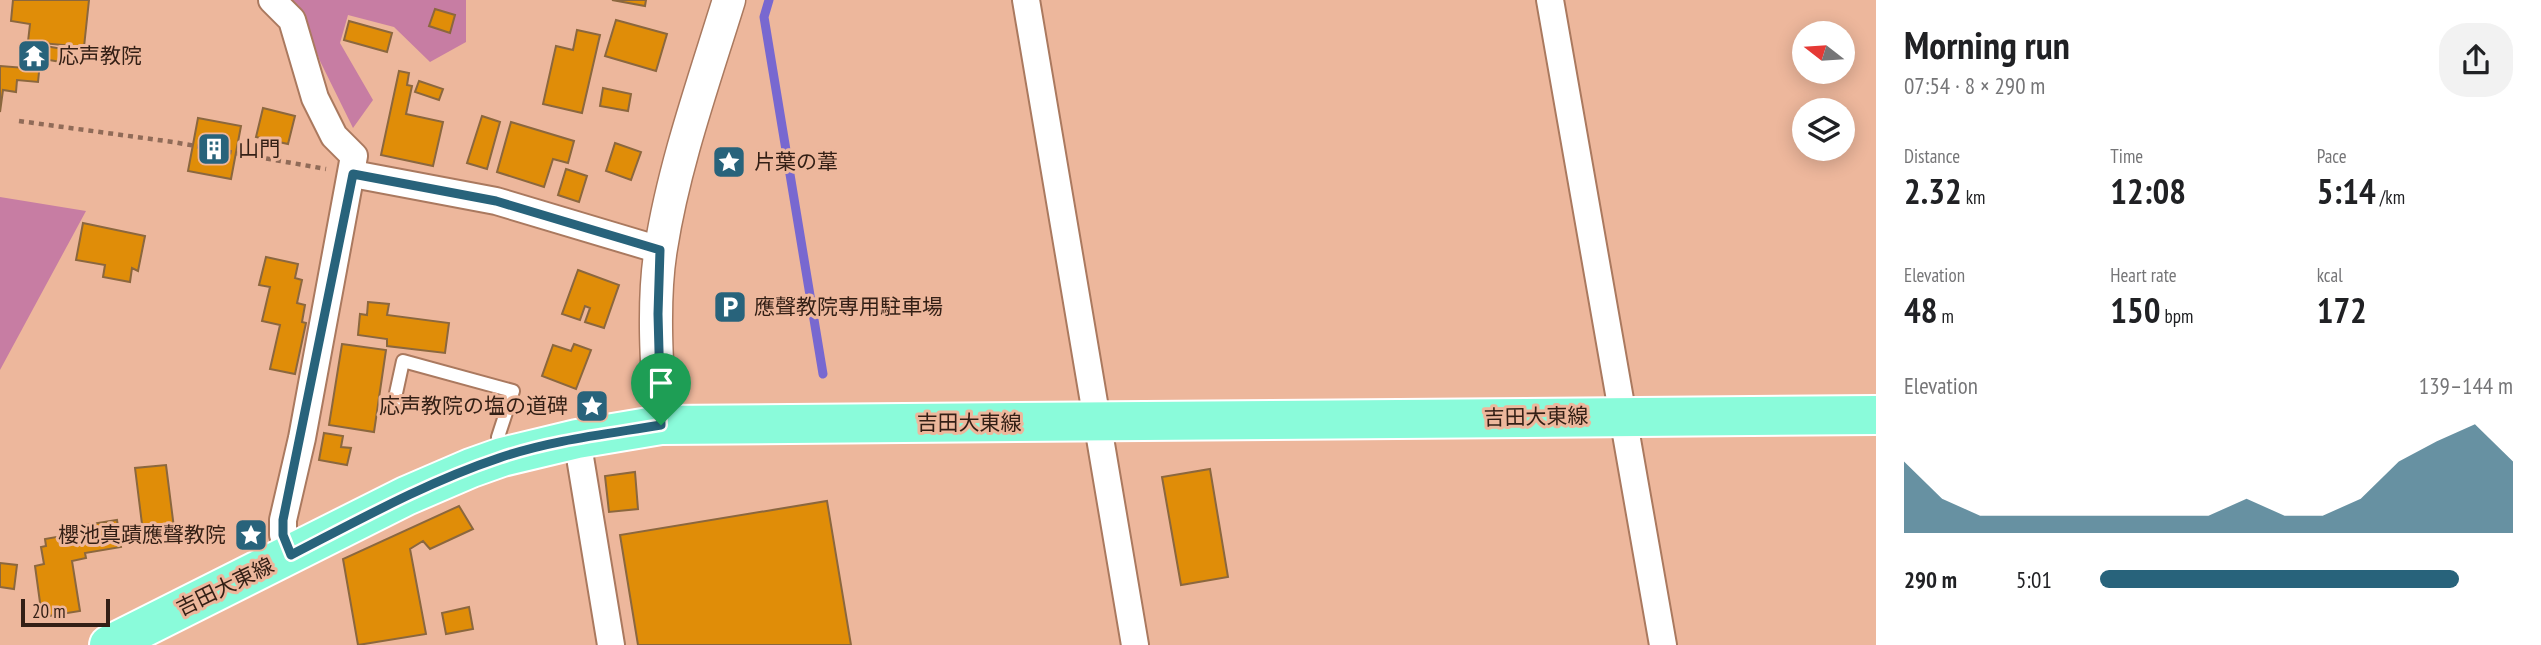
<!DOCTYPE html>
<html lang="en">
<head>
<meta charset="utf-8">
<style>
  body { margin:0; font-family:"PT Sans Narrow","Noto Sans JP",sans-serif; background:#f2f2f2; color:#202124; height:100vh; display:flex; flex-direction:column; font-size:26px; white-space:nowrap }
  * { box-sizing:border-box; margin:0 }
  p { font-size:23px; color:#757577 }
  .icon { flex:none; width:38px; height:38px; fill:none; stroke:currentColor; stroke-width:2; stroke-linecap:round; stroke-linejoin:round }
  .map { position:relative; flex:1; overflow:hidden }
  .side { display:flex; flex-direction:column; background:#fff; width:665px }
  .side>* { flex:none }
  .needle { width:46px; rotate:287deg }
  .controls { position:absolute; left:1792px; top:21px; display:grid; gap:14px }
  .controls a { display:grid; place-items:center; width:63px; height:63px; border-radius:50%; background:#fff; box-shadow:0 4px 18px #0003; font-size:35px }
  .scale { position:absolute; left:21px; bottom:18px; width:89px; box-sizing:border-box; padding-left:7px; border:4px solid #331f15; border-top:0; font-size:19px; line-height:24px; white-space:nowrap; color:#331f15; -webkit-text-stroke:5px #edb79c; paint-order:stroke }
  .pin { position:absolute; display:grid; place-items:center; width:60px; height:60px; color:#fff; margin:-72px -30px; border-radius:50% 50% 50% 0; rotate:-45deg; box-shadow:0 0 7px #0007 }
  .pin .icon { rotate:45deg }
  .round { display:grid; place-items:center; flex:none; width:74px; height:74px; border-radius:28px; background:#f2f2f2 }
  .head { display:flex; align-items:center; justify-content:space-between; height:119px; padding:0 28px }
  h1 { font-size:38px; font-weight:800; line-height:52px }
  .figures { display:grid; grid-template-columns:repeat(3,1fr); gap:10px; height:119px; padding:7px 28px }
  .figures div { display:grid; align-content:center }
  .figures b { font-size:35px; font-weight:800 }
  .figures small { font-size:19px; font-weight:400 }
  .figures p { font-size:19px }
  .chart { height:196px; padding:14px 28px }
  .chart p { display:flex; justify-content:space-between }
  .chart svg { width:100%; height:126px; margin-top:7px; fill:#28637b; opacity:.7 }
  ul { padding:0 28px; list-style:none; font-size:23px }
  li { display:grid; grid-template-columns:112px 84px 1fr; align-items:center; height:52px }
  li i { height:18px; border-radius:9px; background:#28637b }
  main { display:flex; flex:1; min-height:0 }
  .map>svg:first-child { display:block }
  .green { fill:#c77da3 }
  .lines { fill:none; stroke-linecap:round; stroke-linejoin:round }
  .stream { stroke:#7868d0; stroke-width:9 }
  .building { fill:#e08d08; stroke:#8b673e; stroke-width:2 }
  .service-casing { stroke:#aa795f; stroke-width:16 }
  .minor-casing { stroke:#aa795f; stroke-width:30 }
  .tertiary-casing { stroke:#aa795f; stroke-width:35 }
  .primary-casing { stroke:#fff; stroke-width:42 }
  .path { stroke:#906b58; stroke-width:4.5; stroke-dasharray:5 5; stroke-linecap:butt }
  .service { stroke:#fff; stroke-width:12 }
  .minor { stroke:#fff; stroke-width:26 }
  .tertiary { stroke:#fff; stroke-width:32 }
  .primary { stroke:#8afbda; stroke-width:38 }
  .route-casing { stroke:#fff; stroke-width:14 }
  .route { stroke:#28637b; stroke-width:9 }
  .labels { text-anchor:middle; stroke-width:6; stroke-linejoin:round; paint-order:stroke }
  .poi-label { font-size:21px; fill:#331f15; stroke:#edb79c; text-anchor:start }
  .street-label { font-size:21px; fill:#331f15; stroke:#edb79c }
</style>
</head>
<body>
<main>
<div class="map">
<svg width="1876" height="645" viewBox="0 0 1876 645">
  <rect width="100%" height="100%" fill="#edb79c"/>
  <path class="green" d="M292 0H466V42L430 62 394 27 348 15 340 43 373 100 353 128 320 61 299 6Z
    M0 197 86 211 0 370Z"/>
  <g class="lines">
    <path class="stream" d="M769 0 764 17 823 374"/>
  </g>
  <path class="building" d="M13 0H89L84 47 42 43 38 82 17 80 16 92 3 90 0 112V66L25 68 30 24 11 21Z
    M612 0H646L645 6Z
    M435 9 455 15 450 33 429 26Z
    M616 20 667 34 656 71 605 56Z
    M349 21 392 33 387 52 344 40Z
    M577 30 600 35 582 113 543 104 556 46 573 50Z
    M45 46 69 50 67 63 43 59Z
    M399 71 409 73 407 85 412 86 406 114 443 122 433 166 381 155Z
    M419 81 443 89 439 100 415 92Z
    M603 88 631 94 628 111 600 106Z
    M263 108 295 116 288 144 256 137Z
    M482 116 500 122 487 169 467 163Z
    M198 118 241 126 231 179 188 171Z
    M511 122 574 141 568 163 553 159 544 187 497 172Z
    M615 143 641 152 631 180 606 171Z
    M566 169 587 176 579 202 558 195Z
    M83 223 145 236 138 271 132 268 130 282 103 277 105 265 76 260Z
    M266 257 298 264 295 278 302 280 297 303 305 305 302 322 306 323 295 374 270 369 280 325 262 321 270 287 259 285Z
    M578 270 619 285 604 328 585 322 590 308 585 306 580 320 562 314Z
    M368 302 389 304 387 315 449 323 445 353 387 346V339L358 335 360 314 367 315Z
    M342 344 386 350 374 432 329 425Z
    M574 344 591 350 576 389 542 376 553 345 571 351Z
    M324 433 343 436 341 447 351 448 347 465 319 460Z
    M166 465 174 528 143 532 135 468Z
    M1210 469 1228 577 1181 585 1162 477Z
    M635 472 638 509 609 512 605 476Z
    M827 501 851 645H638L620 535Z
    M459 506 473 529 430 549 423 541 410 549 426 634 358 645 343 559Z
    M117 520 121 547 85 553 86 558 72 561 80 611 42 617 35 566 44 564 41 547 46 546 45 539 68 535 67 528Z
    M0 563 17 565 14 589 0 587Z
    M469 607 473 629 446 634 442 613Z"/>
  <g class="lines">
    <defs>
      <path id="service" d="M393 407 403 361 513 391 498 437 502 454"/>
      <path id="minor" d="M272 0 292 20 315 98 334 136 354 156 302 438 283 520V535L291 555
        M1026 0 1135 645
        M1550 0 1663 645
        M353 174 496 201 660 250
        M577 439 611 645"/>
      <path id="tertiary" d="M661 425C657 371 652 302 661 248 674 165 704 81 729 0"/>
      <path id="primary" d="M109 645 406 496 471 468 502 457 577 439 661 425 1876 415"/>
    </defs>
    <use href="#service" class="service-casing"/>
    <use href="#minor" class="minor-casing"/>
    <use href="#tertiary" class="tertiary-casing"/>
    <use href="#primary" class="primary-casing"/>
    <path class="path" d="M19 121 173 142 326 169"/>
    <use href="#service" class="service"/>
    <use href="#minor" class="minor"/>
    <use href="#tertiary" class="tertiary"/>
    <use href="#primary" class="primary"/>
  </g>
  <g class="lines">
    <defs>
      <path id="route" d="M353 174 496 201 660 250 658 314 661 425C607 434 551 440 499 458 427 482 359 520 291 555L283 535V520Z"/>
    </defs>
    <use href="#route" class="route-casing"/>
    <use href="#route" class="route"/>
  </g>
  <defs>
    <symbol id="temple-square" viewBox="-11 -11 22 22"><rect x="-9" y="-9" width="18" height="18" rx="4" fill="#28637b" stroke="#edb79c"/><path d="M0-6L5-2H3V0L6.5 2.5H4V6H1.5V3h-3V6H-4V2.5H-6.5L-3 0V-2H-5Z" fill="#fff"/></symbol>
    <symbol id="building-square" viewBox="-11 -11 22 22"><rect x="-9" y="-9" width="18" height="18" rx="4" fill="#28637b" stroke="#edb79c"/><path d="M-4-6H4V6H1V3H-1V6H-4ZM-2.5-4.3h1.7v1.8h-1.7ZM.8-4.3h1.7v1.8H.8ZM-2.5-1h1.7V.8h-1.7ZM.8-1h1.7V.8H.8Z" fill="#fff"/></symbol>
    <symbol id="sight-square" viewBox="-11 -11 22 22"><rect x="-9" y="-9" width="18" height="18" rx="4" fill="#28637b" stroke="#edb79c"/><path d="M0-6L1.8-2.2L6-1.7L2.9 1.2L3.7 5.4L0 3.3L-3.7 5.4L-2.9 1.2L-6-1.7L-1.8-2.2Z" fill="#fff"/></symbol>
    <symbol id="parking-square" viewBox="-11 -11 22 22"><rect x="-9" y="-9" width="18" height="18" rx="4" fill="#28637b" stroke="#edb79c"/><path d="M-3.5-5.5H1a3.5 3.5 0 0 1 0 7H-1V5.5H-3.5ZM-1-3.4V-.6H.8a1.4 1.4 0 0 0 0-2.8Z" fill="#fff"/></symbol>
  </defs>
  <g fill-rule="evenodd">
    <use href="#temple-square" x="15" y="37" width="38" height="38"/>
    <use href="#building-square" x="195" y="130" width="38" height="38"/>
    <use href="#sight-square" x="710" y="143" width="38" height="38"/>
    <use href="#parking-square" x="711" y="288" width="38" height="38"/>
    <use href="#sight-square" x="573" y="387" width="38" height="38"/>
    <use href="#sight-square" x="232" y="516" width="38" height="38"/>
  </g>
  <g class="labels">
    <g class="poi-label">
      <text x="58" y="63">応声教院</text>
      <text x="238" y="156">山門</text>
      <text x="754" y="169">片葉の葦</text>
      <text x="754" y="314">應聲教院専用駐車場</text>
      <text x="568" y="413" text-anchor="end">応声教院の塩の道碑</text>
      <text x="226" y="542" text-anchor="end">櫻池真蹟應聲教院</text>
    </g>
    <g class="street-label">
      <text transform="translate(1536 417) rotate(-1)" y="7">吉田大東線</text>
      <text x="969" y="430">吉田大東線</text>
      <text transform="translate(225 587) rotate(-26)" y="7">吉田大東線</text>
    </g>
  </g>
</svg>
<div class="controls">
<a><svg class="needle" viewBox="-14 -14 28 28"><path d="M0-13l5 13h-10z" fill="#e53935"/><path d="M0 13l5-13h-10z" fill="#757577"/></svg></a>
<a><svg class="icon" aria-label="layers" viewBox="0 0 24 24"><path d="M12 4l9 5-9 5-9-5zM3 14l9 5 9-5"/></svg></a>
</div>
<div class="scale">20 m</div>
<div class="pin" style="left:661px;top:425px;background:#1e9e55"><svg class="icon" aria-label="arrive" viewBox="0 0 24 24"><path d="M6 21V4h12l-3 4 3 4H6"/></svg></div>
</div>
<section class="side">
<div class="head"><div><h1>Morning run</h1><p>07:54 · 8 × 290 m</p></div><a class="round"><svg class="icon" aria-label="share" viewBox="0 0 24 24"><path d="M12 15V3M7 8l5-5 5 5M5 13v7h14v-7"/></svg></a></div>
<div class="figures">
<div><p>Distance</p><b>2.32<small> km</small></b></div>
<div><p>Time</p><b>12:08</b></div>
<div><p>Pace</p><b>5:14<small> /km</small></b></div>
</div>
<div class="figures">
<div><p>Elevation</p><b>48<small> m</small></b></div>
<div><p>Heart rate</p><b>150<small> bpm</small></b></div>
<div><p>kcal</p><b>172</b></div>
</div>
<div class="chart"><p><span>Elevation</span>139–144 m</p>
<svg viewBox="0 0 160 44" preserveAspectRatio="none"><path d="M0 44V19L10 32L20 38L30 38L40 38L50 38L60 38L70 38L80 38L90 32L100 38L110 38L120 32L130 19L140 12L150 6L160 19V44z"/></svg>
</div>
<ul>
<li><b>290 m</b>5:01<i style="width:87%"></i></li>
</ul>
</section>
</main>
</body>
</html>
